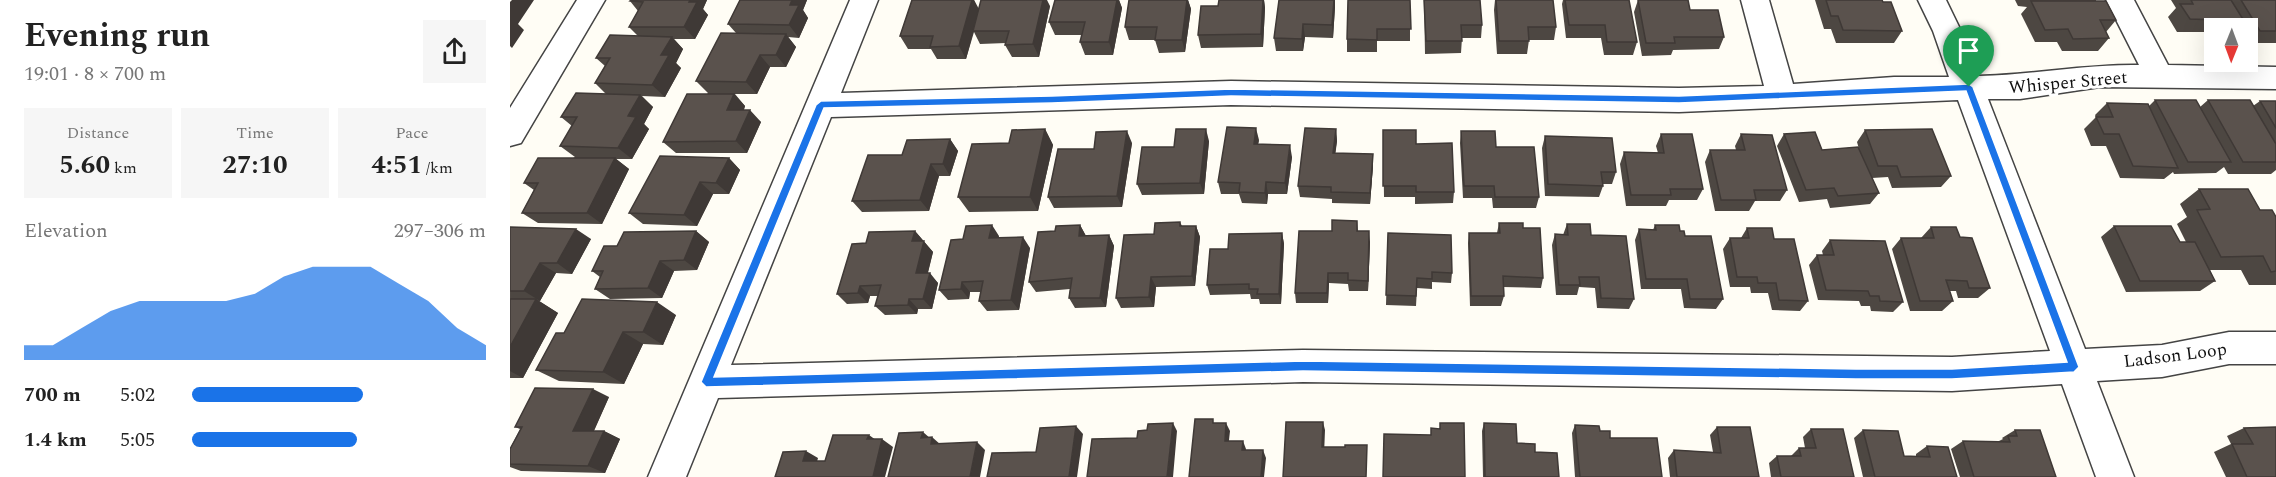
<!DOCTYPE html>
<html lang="en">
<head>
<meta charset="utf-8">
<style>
  body { margin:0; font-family:Spectral,serif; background:#f6f6f6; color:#222; height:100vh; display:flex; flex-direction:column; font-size:22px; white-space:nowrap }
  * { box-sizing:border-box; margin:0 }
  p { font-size:20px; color:#767676 }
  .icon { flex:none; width:33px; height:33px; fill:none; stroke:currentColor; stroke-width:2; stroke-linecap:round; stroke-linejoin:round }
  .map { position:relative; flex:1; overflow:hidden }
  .details { display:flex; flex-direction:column; background:#fff; width:510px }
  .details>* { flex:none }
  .needle { width:39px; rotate:181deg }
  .buttons { position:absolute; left:1694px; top:18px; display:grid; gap:12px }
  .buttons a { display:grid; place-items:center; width:54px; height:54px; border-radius:0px; background:#fff; box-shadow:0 6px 24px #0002; font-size:30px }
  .pin { position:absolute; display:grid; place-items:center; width:51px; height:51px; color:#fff; margin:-62px -26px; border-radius:50% 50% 50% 0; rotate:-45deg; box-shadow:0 0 6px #0007 }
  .pin .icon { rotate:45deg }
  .round { display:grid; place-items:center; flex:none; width:63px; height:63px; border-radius:0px; background:#f6f6f6 }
  .headline { display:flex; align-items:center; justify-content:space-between; height:102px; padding:0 24px }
  h1 { font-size:33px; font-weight:700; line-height:45px }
  .stats { display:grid; grid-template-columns:repeat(3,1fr); gap:9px; height:102px; padding:6px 24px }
  .stats div { display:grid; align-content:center; border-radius:0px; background:#f6f6f6; text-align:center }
  .stats b { font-size:26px; font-weight:700 }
  .stats small { font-size:16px; font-weight:400 }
  .stats p { font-size:16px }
  .chart { height:168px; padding:12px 24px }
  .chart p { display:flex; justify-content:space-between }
  .chart svg { width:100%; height:108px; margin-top:6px; fill:#1a73e8; opacity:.7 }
  ul { padding:0 24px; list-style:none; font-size:20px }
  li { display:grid; grid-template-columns:96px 72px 1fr; align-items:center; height:45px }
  li i { height:15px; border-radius:8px; background:#1a73e8 }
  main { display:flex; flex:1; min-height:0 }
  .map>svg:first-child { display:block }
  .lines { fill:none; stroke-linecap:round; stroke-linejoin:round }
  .minor-casing { stroke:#444; stroke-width:3 }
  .minor { fill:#fff; fill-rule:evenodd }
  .wall { fill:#4d4742 }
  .shaded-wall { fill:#3f3936 }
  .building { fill:#5a524d; stroke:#3f3936; stroke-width:1.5 }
  .route { fill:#1a73e8; stroke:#fff; stroke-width:1.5; fill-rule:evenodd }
  .labels { text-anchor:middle; stroke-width:6; stroke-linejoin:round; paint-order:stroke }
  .street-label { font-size:18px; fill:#111; stroke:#fff }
</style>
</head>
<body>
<main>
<section class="details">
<div class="headline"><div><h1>Evening run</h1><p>19:01 · 8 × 700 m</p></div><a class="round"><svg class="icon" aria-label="share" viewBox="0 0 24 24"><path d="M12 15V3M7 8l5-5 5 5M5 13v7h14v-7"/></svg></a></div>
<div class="stats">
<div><p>Distance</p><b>5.60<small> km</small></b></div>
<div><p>Time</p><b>27:10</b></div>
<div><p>Pace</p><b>4:51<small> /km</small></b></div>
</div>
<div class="chart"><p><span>Elevation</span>297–306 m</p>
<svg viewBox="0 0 160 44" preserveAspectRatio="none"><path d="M0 44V38L10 38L20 31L30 24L40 20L50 20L60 20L70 20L80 17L90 10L100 6L110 6L120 6L130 13L140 20L150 31L160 38V44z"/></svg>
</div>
<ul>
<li><b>700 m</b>5:02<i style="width:58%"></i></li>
<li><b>1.4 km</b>5:05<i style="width:56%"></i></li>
</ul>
</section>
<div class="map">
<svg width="1766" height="477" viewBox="0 0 1766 477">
  <rect width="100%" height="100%" fill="#fffdf5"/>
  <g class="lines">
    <defs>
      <path id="minor" d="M67 0H95L11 143 0 146V108Z
        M340 0H368L331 93 721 81 1169 88 1254 86 1231 0H1259L1283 84 1384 77H1439L1423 31 1408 0H1436L1451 31 1469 76C1523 75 1575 64 1629 65L1596 0H1624L1658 65 1766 67V89L1590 87 1510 99H1478L1575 349 1652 345 1719 332H1766V364H1719L1652 377 1587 381 1624 477H1586L1552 384 1442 391 793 382 208 398 176 477H138ZM1448 100 1540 351 1442 357 793 350 221 365 321 117 721 105 1169 112Z"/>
    </defs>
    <use href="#minor" class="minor-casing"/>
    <use href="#minor" class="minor"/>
  </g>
  <path class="wall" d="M121 0H197L193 9 198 15 185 39H164L173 49 166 63 171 68 155 97 132 96 143 107 134 124 139 129 122 159H106L119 169 92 224 28 223 12 213 24 190 14 183 65 157 50 146 62 126 51 117 96 94 85 83 95 66 86 58 128 36 119 27 128 11 120 1Z
    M230 0H297L293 10 298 18 289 38 278 37 286 47 276 67H260L247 94H225L235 106 234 110 251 122 237 153H166L153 142 198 93 186 81 226 33 218 24Z
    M402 0H464L469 9 540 6 529 57H502L495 45 496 43 470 44 464 32 456 59H427L421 49H398L390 36Z
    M545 0H609L612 8 603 55H575L570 42 572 35H545L539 22Z
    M619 0H678L681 9 675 52 649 53 645 40H619L615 27Z
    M709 0H754L755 8 753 47 691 48 688 35 708 6Z
    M769 0H825V7L823 38 795 37 793 51H766L764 38Z
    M900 0V41H867V52H837V39Z
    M914 0 972 25 971 38H952L951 53 915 54Z
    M985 0H1043L1046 27 1044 40H1019L1017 54H987L984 10Z
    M1053 0H1119L1127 42 1123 55H1094L1091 38H1056L1052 4Z
    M1128 0H1178L1180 10 1214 37 1209 49 1163 50 1161 55 1132 56 1124 12Z
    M1305 0H1372L1392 31 1384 43H1326L1321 29H1314Z
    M1505 0H1586V1L1606 20 1596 32 1599 38 1588 51H1552L1547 42H1525L1511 14 1517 7 1508 6Z
    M1661 0H1766V43H1737V28H1704V45H1702L1694 32H1667L1658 17 1666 8Z
    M1645 100 1690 107 1698 100 1743 106 1750 101H1766V170L1761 174H1718L1714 167 1706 173 1664 174 1663 172 1654 179 1610 178 1596 146H1581L1574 129 1586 117 1585 115 1597 103 1639 106Z
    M535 129 543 145 528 211 459 212 448 197 499 143Z
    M826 129 827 141 825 153 863 154V166L860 204 822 203V199L790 197 788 186Z
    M873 130 906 144 944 192 943 203 905 204V197H874Z
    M1355 130 1441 176 1431 187 1382 188 1378 177 1362 178 1369 193 1360 204 1320 208 1317 199 1289 202 1267 146 1274 134 1312 150 1349 149 1347 142Z
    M951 131 986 147 1029 197 1026 208H983L982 198H953L950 143Z
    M1151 134 1193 189 1187 200H1159L1156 206H1116L1110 164 1114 152 1148 153 1146 146Z
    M1231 134 1277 190 1270 201H1245L1239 211H1205L1195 162 1200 150H1226L1225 146Z
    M1035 136 1106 172 1102 184H1092L1093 186 1089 197 1035 196 1032 148Z
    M440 139 448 151 440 176H429L419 211 352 212 342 201 392 155Z
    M749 140 748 144 782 157 777 194H758L757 204 732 203 729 194H711L708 182Z
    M699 141 694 194 632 195 627 184 664 147Z
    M622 143 612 207 544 208 538 197 584 149Z
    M219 158 230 170 219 194H203L187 226 133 224 119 213Z
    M1689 189 1750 210 1766 217V285H1739L1731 270H1700L1705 281 1690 291 1616 292 1591 237 1604 226 1670 242H1676L1667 224 1677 217 1670 204Z
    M847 221 848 231 860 242 858 291H839L838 284 819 283 818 303H786L785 293 822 231Z
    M670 222 672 226H686L690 237 685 286 646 287 644 307 611 308 606 298 644 234Z
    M989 223 1013 228 1033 278 1031 288 993 287 994 296 991 306H960L958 243 959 233H987Z
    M1057 224 1081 235 1124 299 1119 309 1087 308 1085 288 1069 287 1067 295H1046L1042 245 1045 234 1053 235Z
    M570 225 576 236 599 235 604 246 596 307 565 308 559 298 560 289 526 292 519 282 545 231Z
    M1145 225 1170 231 1175 236 1213 299 1206 309 1174 308 1171 289H1131L1125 240 1129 229 1143 230Z
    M0 227 81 239 62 274 46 273 30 301H29L48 313 13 378H0Z
    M1421 227 1450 237 1480 288 1468 298H1448L1446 291H1439L1443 301 1432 311H1400L1382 249 1391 238H1411Z
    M1237 228 1264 239 1298 301 1290 311 1262 310 1258 293H1241L1240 287H1220L1213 249 1220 238H1231Z
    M186 231 199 242 187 270 164 271 152 298 100 299 85 289 90 277 82 271 107 246Z
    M405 231 423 252 418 273 428 283 422 309H408L407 314 375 315 365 306 368 296H360L358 303 337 304 327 294 356 243Z
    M772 233 774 244 771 304H750L749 299H741L740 294 700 295 697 285 718 249Z
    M878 233 942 273 941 283 922 282V289L907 288 906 306 876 305Z
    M489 236V238L520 248 509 310 477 311 469 301 471 292H460L459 299 438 300 429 290Z
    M1320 240 1393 302 1383 312 1361 311 1360 306H1351L1349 301 1308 300 1299 265 1307 255H1313L1312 251Z
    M166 315 153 345 133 344 114 384 49 381 26 370 54 333Z
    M99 397 84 431H94L110 439 95 473 11 471 0 467V449L10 429 5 427Z
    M974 423 1007 443 1049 477H973L972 431Z
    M1065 425 1090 431 1100 438 1152 477H1065L1062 433Z
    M1207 427 1249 477H1160L1158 458 1164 450 1203 452 1200 435Z
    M1734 428 1766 477H1716L1704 452 1721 444 1717 436Z
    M1301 429 1344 477H1261L1259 463 1267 456H1281L1289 448H1295L1293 437Z
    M1353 430 1394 456H1406V454L1417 446 1447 477H1353L1344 438Z
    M1505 430 1546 477H1450L1441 449 1453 441H1489L1493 439 1492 438Z"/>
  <path class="shaded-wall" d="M2 0H24L8 24 14 30 2 48 0 46V2Z
    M180 0H197L193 9 198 15 185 39 174 27Z
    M282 0H297L293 10 298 18 289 38 279 25 280 5Z
    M462 0H464L469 11 456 59 449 46Z
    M533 0H537L540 6 529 57 523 44Z
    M607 0H609L612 8 603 55 599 42Z
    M677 0H678L681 9 675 52 672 40Z
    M753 0H754L755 8 753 47 751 34Z
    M824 0H825V7L823 38 822 25Z
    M793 24 795 37 793 51 792 39Z
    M276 34 286 47 276 67 266 55Z
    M162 37 173 49 166 63 171 68 155 97 142 85 151 55Z
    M250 55 260 67 247 94 236 82Z
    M224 94 235 106 229 122 217 110Z
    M130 95 143 107 134 124 139 129 122 159 108 148 118 116Z
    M240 110 251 122 237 153 226 141Z
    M746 128 749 140 746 155 744 144Z
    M535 129 543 145 528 211 520 197Z
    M696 129 699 141 694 194 690 183Z
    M826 129 827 141 824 165 823 153Z
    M617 131 622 143 612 207 607 196Z
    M440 139 448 151 440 176 433 164Z
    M780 145 782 157 777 194 775 183Z
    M863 154V166L860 204V193Z
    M105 158 119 169 92 224 77 213Z
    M219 158 230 170 219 194 206 183Z
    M421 164 429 176 419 211 410 200Z
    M190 182 203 194 187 226 174 215Z
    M756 182 758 194 757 204 755 193Z
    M482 225 489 236 487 249 479 238Z
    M570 225 576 236H569Z
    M686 226 690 237 685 286 682 276Z
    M66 229 81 239 62 274 47 263Z
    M186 231 199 242 187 270 174 260Z
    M405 231 423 252 415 283 406 273 402 241Z
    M859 231 860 242 858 291V281Z
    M772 233 774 244 771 304 769 294Z
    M599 235 604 246 596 307 590 298Z
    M513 237 520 248 509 310 501 300Z
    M150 261 164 271 152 298 138 288Z
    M30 263 46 273 30 301 14 291Z
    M420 273 428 283 422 309 413 299Z
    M818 273 819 283 818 303 817 293Z
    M641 277 646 287 644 307 639 297Z
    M452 282 460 292 459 299 451 289Z
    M350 286 360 296 358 303 348 293Z
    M26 299 48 313 13 378 0 371V347Z
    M399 299 408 309 407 314 398 305Z
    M147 302 166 315 153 345 133 332Z
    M113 332 133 344 114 384 93 372Z
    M83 389 99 397 80 439 63 431Z
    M813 422 815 430 814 455 812 447Z
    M663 423 667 431 663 477H657Z
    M716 423 720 431 718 449 715 441Z
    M566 426 573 434 567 477H559Z
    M94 431 110 439 95 473 78 466Z
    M413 432 421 439 422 437 431 445 430 451 411 438Z
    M359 435 370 443 357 439Z
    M372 439 383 447 375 477H363Z
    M733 441 736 449 735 457 732 450Z
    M467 442 475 450 470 477H460Z
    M753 450 756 458 754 477H751Z
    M296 451 308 458 305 469 293 461Z"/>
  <path class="building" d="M121 0H180L179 2H187L174 27H119L133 2 120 1Z
    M230 0H282L280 5H289L279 25 218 24Z
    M402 0H462L449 46 420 47 423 36H390Z
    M471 0H533L523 44 495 45 499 31H463Z
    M545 0H607L599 42H570L575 22H539Z
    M619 0H677L672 40H645L647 27H615Z
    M709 0H753L751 34 688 35 691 6H708Z
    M769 0H824L822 25 793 24 792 39 764 38Z
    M838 0H900L901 29H867V40L837 39Z
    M914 0H970L972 25H951L952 41H916Z
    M986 0H1043L1046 27H1018L1019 41H989Z
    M1055 0H1119L1127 42H1097L1095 25H1059Z
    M1128 0H1178L1180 10H1208L1214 37H1164L1165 43H1136Z
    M1316 0H1372L1373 2H1381L1392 31 1333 30 1328 16H1321Z
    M1681 0H1721L1741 32H1737V28H1713L1708 20 1680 19 1670 4H1683Z
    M1731 0H1766V31H1750Z
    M1521 1H1596L1606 20H1590L1599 38 1563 39 1558 29 1535 30Z
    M211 33 276 34 266 55H250L236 82 186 81Z
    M100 35 162 37 151 55H159L142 85 85 83 100 58H86Z
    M66 93 130 95 118 116 126 117 108 148 50 146 67 117H51Z
    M177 94H224L217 110H240L226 141 153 142Z
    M1645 100H1686L1721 162H1678Z
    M1698 100H1740L1766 144V162H1733Z
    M1750 101H1766V128Z
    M1597 103 1638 104 1668 168 1623 166 1609 134H1594L1586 117H1603Z
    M717 127 746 128 744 144 780 145 775 183 756 182 755 193 729 192 730 183 708 182Z
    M795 128 826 129 823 153 863 154 860 193 821 192V187L788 186Z
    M535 129 520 197H448L462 144 499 143 502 130Z
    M666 129H696L690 183 627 184 632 147H664Z
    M1422 129 1441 176 1391 177 1387 166H1368L1355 130Z
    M873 130H906V144L942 143 944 192H906V186H873Z
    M617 131 607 196 538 197 548 149H584L586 132Z
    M951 131H985L986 147H1024L1029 197H985L984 186H954Z
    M1305 132 1312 150 1348 147 1369 193 1328 196 1324 188 1296 190 1274 134Z
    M1151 134H1182L1193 189H1160L1161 195H1121L1114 152 1154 153Z
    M1231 134 1262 135 1277 190H1244L1246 200H1211L1200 150H1235Z
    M1035 136 1102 138 1106 172H1091L1093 186 1038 184Z
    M440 139 433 164H421L410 200 342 201 358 155H392L397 140Z
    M150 156 219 158 206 183 190 182 174 215 119 213Z
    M28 158H105L77 213H12L28 183H14Z
    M1689 189H1738L1750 210H1762L1766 217V271L1761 272 1753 256 1711 257 1687 210 1700 209Z
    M822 220 847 221V231H859L858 281 838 280V273H818L817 293H785L789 231H822Z
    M670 222V226H686L682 276 641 277 639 297 606 298 614 235 644 234 645 223Z
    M989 223H1013V228H1030L1033 278 993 276 994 296H961L959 233H990Z
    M1057 224H1080L1081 235 1116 236 1124 299 1091 298 1089 277H1069L1070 285H1049L1045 234 1058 235Z
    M482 225 479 238 513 237 501 300 469 301 473 281 452 282 451 289 429 290 441 240 453 239 456 226Z
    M570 225 569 236 599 235 590 298H559L562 278 519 282 528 232 545 231 546 226Z
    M1145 225H1169L1170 231H1174L1175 236H1201L1213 299H1180L1177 279H1136L1129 229 1146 230Z
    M1604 226H1661L1670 242H1685L1705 281H1630Z
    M0 227 66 229 47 263H30L14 291H0Z
    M1421 227H1446L1450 237 1462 238 1480 288H1459L1457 281 1436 280 1443 301H1410L1391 238H1424Z
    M1237 228H1262L1264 239H1284L1298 301 1269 300 1266 283H1248L1247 277H1227L1220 238H1239Z
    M186 231 174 260 150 261 138 288 85 289 93 271H82L94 246H107L114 232Z
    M405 231 402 241H414L406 273H420L413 299H399L398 305 365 306 371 285 350 286 348 293 327 294 342 244 356 243 359 232Z
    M772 233 769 294H747L748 289H739V284L697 285 700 249H718L719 234Z
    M878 233 941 235 942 273 922 272V279L907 278 906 296 876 295Z
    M1320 240 1375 241 1393 302 1370 301 1369 296H1360L1358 291 1316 290 1307 255H1324Z
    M0 299H26L0 347Z
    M72 299 147 302 133 332H113L93 372 26 370 46 333H54Z
    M25 388 83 389 63 431H94L78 466 0 464V449L12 427H5Z
    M685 419H703V423H716L715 441H733L732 450H753L751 477H679Z
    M776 422H813L812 447H835V445H857L856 477H773Z
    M663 423 657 477H577L582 439 627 438 628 431 637 430 638 424Z
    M930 423H954L955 477H873L874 434 921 435V428L930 429Z
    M974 423 1006 424 1007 443 1025 444V452L1047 453 1049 477H975Z
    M1065 425 1089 426 1090 431H1100V438H1147L1152 477H1070Z
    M566 426 559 477H477L482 453 526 452 530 428Z
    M1207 427H1240L1249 477H1167L1164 450 1211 453Z
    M1766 427V477H1737L1722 444H1743L1734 428Z
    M1301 429H1333L1344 477H1271L1267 456H1291L1289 448H1306Z
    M1353 430 1388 431 1394 456 1420 457 1417 446 1438 447 1447 477H1365Z
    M1505 430H1530L1546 477H1464L1453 441 1500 442 1498 436H1507Z
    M413 432 411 438 422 437 421 444 467 442 460 477H378L389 433Z
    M323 435H359L357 439H372L363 477H265L273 452 296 451 293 461H315Z"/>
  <path class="route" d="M1459 84 1463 87 1569 367 1564 372 1442 379H1346L793 371 196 387 191 382 306 105 311 101 542 96 721 89 1169 96ZM1456 91 1557 362 1442 369H1346L793 361 204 377 314 108 542 103 721 96 1169 103Z"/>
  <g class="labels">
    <g class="street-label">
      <text transform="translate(1558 82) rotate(-5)" y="6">Whisper Street</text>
      <text transform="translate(1665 355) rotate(-7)" y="6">Ladson Loop</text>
    </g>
  </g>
</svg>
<div class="buttons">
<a><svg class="needle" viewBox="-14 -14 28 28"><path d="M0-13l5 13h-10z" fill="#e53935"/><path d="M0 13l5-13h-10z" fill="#767676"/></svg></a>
</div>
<div class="pin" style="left:1459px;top:87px;background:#1e9e55"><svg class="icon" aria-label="arrive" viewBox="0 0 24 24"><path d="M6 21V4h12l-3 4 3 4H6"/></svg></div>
</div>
</main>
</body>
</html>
